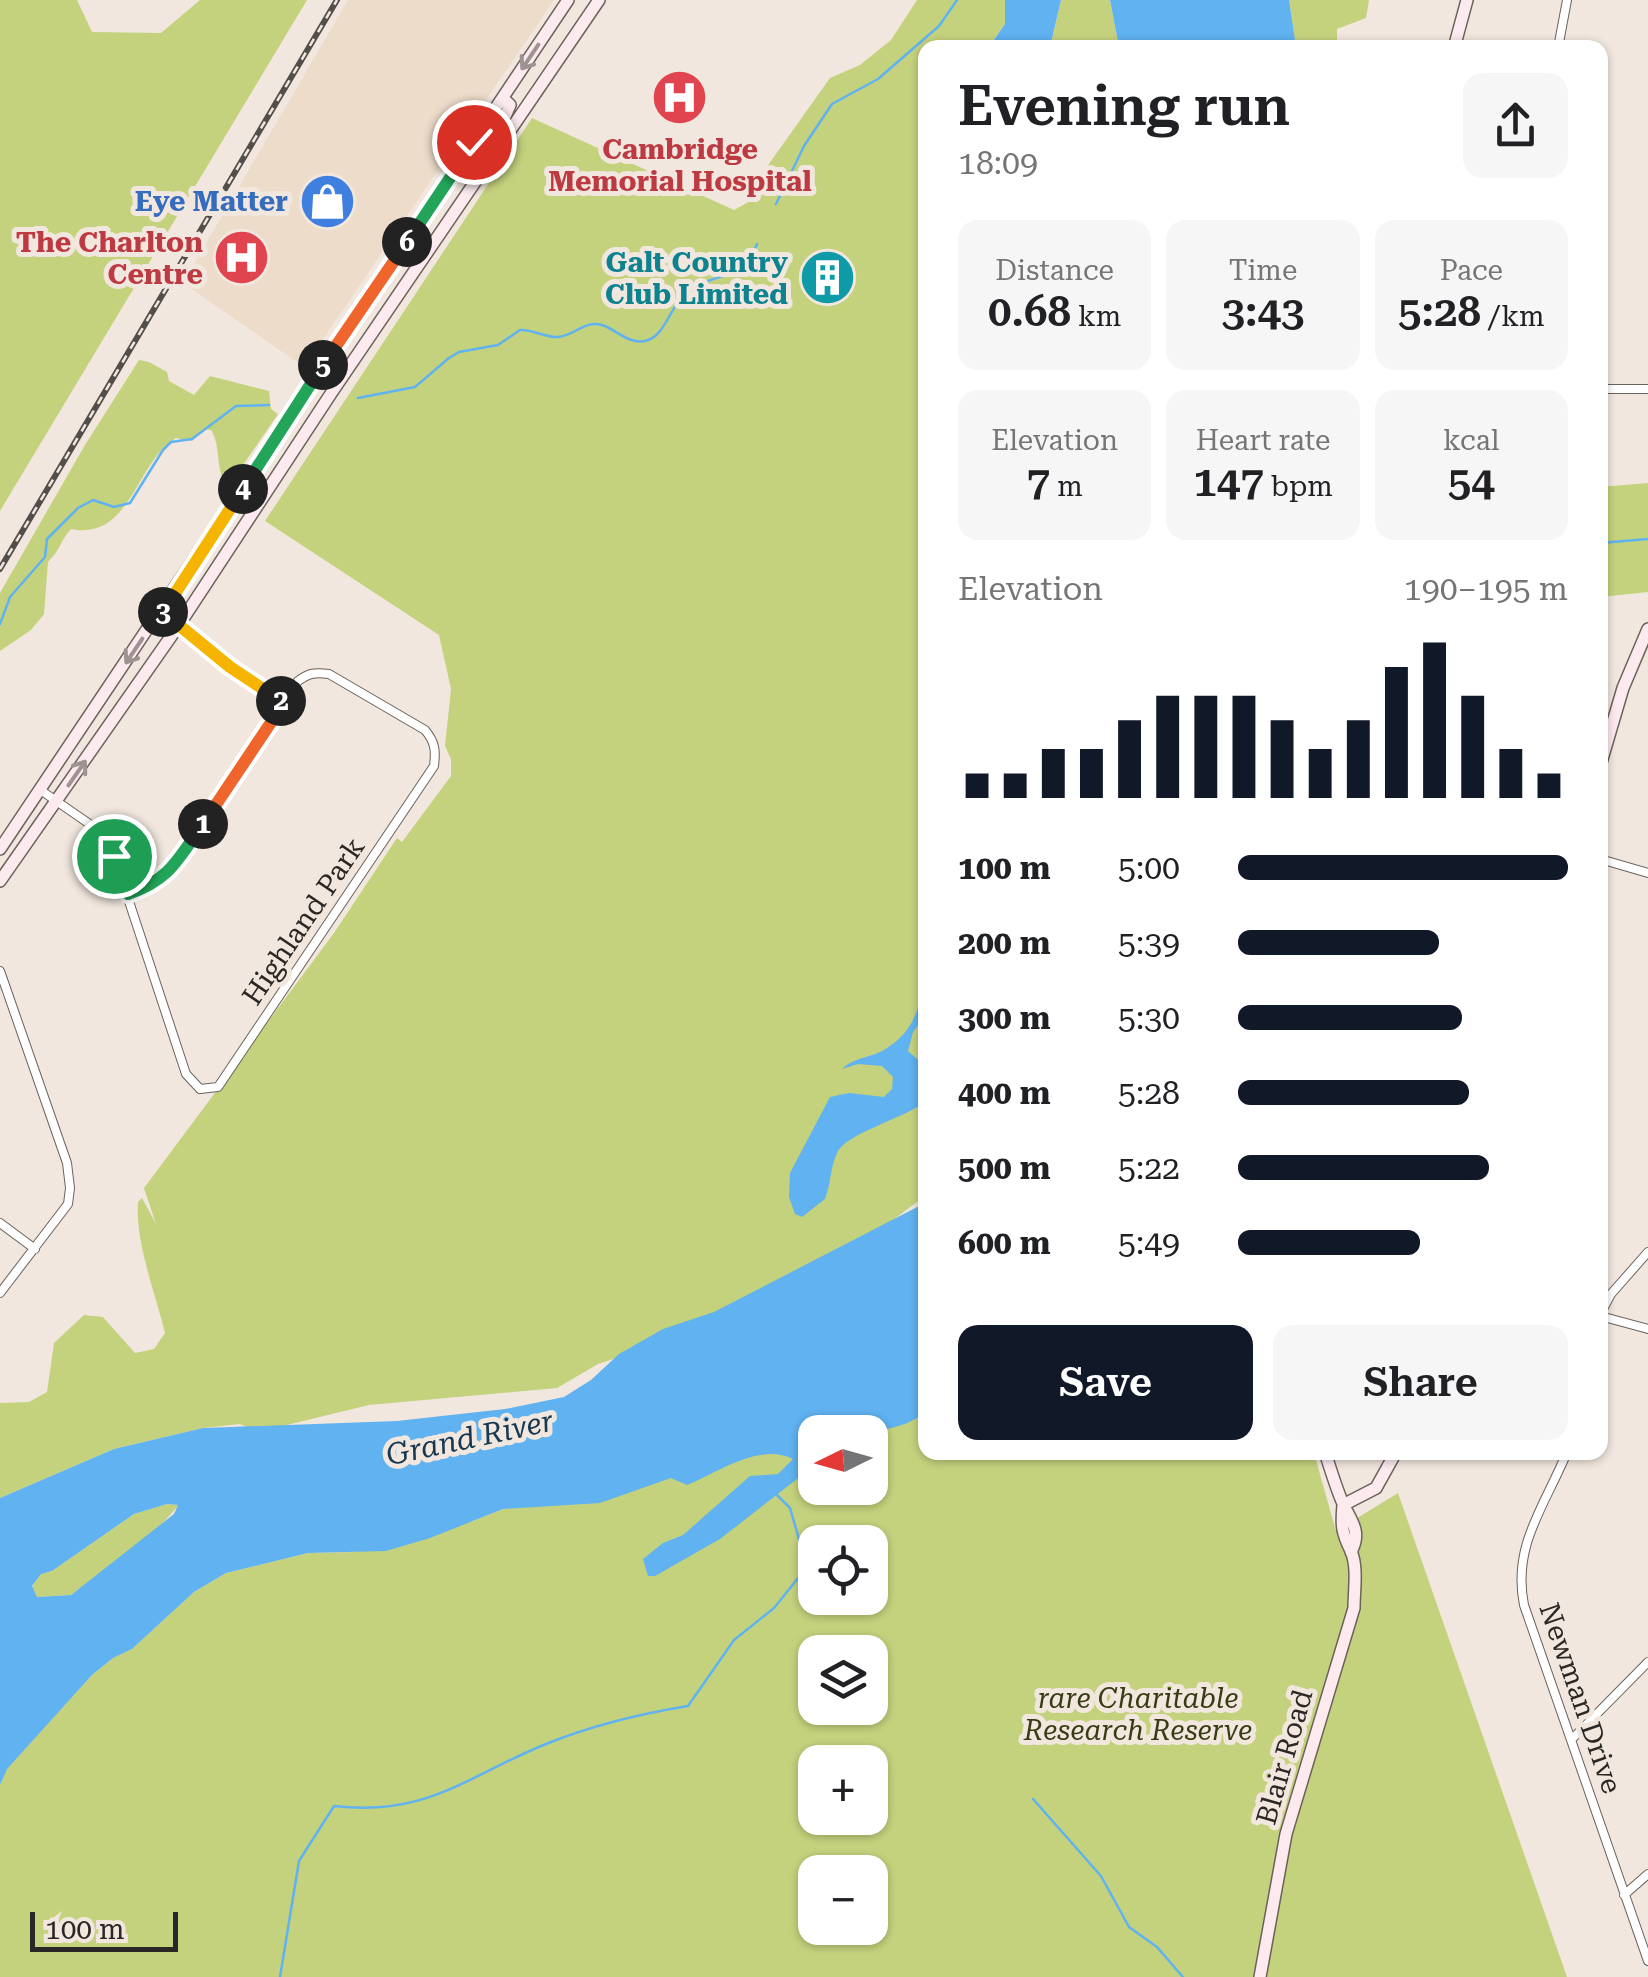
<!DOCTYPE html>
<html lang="en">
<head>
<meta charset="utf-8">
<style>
  body { margin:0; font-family:"Roboto Serif",serif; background:#f6f6f6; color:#202124; height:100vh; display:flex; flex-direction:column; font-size:38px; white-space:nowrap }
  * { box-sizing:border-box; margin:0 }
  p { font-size:32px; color:#757577 }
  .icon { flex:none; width:55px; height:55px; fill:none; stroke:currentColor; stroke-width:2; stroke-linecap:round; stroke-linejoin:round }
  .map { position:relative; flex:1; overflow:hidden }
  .details { position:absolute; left:918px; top:40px; width:690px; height:1420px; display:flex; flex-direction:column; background:#fff; border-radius:20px; box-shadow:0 2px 8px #0004 }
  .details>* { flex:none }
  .needle { width:65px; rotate:265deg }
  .buttons { position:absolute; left:798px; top:1415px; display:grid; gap:20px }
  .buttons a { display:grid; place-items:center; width:90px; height:90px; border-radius:20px; background:#fff; box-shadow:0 2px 8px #0004; font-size:50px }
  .scale { position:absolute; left:30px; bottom:25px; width:148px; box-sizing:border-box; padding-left:10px; border:5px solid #2b2724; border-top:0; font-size:28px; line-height:35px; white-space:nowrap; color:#2b2724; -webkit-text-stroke:8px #f1e7de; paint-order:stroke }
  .pin { position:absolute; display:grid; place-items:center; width:85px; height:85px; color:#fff; margin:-42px; border:5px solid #fff; border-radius:50%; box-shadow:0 2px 10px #0007 }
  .km { position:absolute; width:50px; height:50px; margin:-25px; border-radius:50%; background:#222; color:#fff; font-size:28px; line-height:50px; text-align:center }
  .round { display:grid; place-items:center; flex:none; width:105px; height:105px; border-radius:20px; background:#f6f6f6 }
  .summary { display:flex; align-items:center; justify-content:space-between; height:170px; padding:0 40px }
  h1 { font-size:55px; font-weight:600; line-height:75px }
  .figures { display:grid; grid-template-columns:repeat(3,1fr); gap:15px; height:170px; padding:10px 40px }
  .figures div { display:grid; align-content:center; border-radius:20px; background:#f6f6f6; text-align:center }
  .figures b { font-size:42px; font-weight:600 }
  .figures small { font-size:28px; font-weight:400 }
  .figures p { font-size:28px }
  .chart { height:280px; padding:20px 40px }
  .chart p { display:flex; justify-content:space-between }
  .chart svg { width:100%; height:180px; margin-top:10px; stroke:#111827; stroke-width:6 }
  .button { display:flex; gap:20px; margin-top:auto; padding:20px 40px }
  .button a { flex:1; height:115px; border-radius:20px; background:#111827; color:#fff; font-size:40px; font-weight:600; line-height:115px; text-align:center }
  .button a+a { background:#f6f6f6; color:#202124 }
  ul { padding:0 40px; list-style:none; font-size:32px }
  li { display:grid; grid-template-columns:160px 120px 1fr; align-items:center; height:75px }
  li i { height:25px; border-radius:12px; background:#111827 }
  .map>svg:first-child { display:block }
  .commercial { fill:#eddcca }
  .green { fill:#c5d27d; fill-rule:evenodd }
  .water { fill:#60b2f0; fill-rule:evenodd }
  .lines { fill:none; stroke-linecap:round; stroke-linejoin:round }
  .stream { stroke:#60b2f0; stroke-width:2.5 }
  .street-casing { stroke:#6b625a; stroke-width:10 }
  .secondary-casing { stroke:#6b625a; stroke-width:14 }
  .street { stroke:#fff; stroke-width:8 }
  .secondary { stroke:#fdeaee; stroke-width:11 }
  .rail-casing { stroke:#534e4a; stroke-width:6 }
  .rail { stroke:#f1e7de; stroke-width:2.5; stroke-dasharray:8; stroke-linecap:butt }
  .oneway { stroke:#9e9293 }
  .split-1-casing { stroke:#fff; stroke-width:20 }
  .split-2-casing { stroke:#fff; stroke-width:20 }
  .split-3-casing { stroke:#fff; stroke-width:20 }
  .split-4-casing { stroke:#fff; stroke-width:20 }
  .split-5-casing { stroke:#fff; stroke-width:20 }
  .split-6-casing { stroke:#fff; stroke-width:20 }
  .split-7-casing { stroke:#fff; stroke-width:20 }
  .split-1 { stroke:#22a559; stroke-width:12 }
  .split-2 { stroke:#f0652b; stroke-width:12 }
  .split-3 { stroke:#f5b400; stroke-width:12 }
  .split-4 { stroke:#f5b400; stroke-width:12 }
  .split-5 { stroke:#22a559; stroke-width:12 }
  .split-6 { stroke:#f0652b; stroke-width:12 }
  .split-7 { stroke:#22a559; stroke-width:12 }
  .labels { text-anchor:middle; stroke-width:10; stroke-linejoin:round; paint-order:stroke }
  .health-label { font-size:28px; font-weight:bold; fill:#be3a42; stroke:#f1e7de }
  .shop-label { font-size:28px; font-weight:bold; fill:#366cbe; stroke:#f1e7de; text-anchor:end }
  .culture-label { font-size:28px; font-weight:bold; fill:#0d838f; stroke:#f1e7de; text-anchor:end }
  .street-label { font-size:28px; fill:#2b2724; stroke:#f1e7de }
  .park-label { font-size:28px; font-style:italic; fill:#373c14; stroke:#f1e7de }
  .water-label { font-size:30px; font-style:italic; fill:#163852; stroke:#f1e7de }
</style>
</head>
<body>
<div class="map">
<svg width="1648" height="1977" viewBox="0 0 1648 1977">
  <rect width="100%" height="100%" fill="#f1e7de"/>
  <path class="commercial" d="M348 0H554L304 367 183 283Z"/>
  <path class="green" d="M0 0H77L92 32 161 33 200 0H307L0 511Z
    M917 0H1005V24L989 47 925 48V1196L778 1306 598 1364 557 1388 369 1405 258 1432 240 1424 203 1428 114 1449 0 1498V1403L29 1402 47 1392 54 1343 84 1315 103 1317 135 1353 154 1349 165 1333C155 1292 135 1242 138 1202L142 1198 156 1224 144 1188 334 933 397 838 402 842 451 776V759L445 746 451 689 439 635 265 521 532 118 734 210 752 200 766 168 830 78 860 65 891 40Z
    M1061 0H1110L1119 47 1050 48Z
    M1289 0H1369L1366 18 1337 29V47L1296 48Z
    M139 360 149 362 167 372 169 381 194 395 210 376 269 391 271 409 278 414 228 487C214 469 222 448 211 430L204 429 192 441 176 438C136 461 131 541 71 529 60 541 61 549 48 562L44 614 31 630 0 651V593L85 445Z
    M1648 483V592L1600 597V487Z
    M925 1369V1452L1314 1453 1336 1531 1398 1493 1567 1977H0V1785L6 1769 92 1675 113 1658 132 1649 194 1592 226 1573 308 1553 354 1552 473 1521 503 1509 527 1507ZM815 1432H870V1488H815ZM815 1542H870V1598H815ZM815 1652H870V1708H815ZM815 1762H870V1818H815ZM815 1872H870V1928H815Z
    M167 1504 179 1505 159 1527 71 1595 37 1597 32 1587 40 1574 52 1571 134 1514Z"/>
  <path class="water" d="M1005 0H1061L1050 47H989L1005 24Z
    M1110 0H1289L1296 47H1119Z
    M925 988V1016L913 1032 908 1051 925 1066V1102C903 1119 846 1133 837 1153 830 1168 831 1184 825 1199L802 1217 795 1214 789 1197 790 1173 830 1097 849 1093 884 1097 892 1089 893 1077 882 1066 858 1064 842 1069C856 1056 873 1058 887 1048 913 1031 915 1015 925 988Z
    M925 1203V1413C893 1436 853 1432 815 1432V1465L720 1539 655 1576H648L643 1559 663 1543 683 1535 750 1476 778 1474 793 1459C759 1442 717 1473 687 1485L671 1478 600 1503 503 1509 430 1538 386 1551 308 1553 226 1573 194 1592 132 1649 113 1658 92 1675 7 1769 0 1785V1498L114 1449 203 1428 397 1421 505 1409 564 1397 591 1380 619 1354 663 1329 714 1312ZM167 1504 178 1505 174 1514 71 1595 37 1597 32 1586 41 1574 52 1571 134 1514Z"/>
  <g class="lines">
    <path class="stream" d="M776 204 804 146 832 104 878 79 939 26 957 0
      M358 398 415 387 449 358 459 352 498 345 520 330C533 329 545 338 558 337 574 336 584 320 602 325 617 330 628 344 645 341 665 337 670 307 684 295 710 270 742 285 757 244
      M1600 543 1648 539
      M0 624 10 597 45 557 47 539 78 508 93 500 114 507 130 503 163 450 171 442 192 439 236 406 269 405
      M1033 1799 1101 1876 1129 1927 1157 1947 1183 1977
      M280 1977 299 1861 334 1806C427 1817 467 1776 546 1744 593 1725 639 1714 688 1706L734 1640 774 1608 807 1567 790 1508 777 1495"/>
    <defs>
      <path id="street" d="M1558 48 1567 0
        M1600 389H1648
        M162 611 230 667 283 703
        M39 789 91 825 114 856 186 1074 200 1089 218 1087 434 766C436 750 435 742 425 730L329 674C315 672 309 673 298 681L215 807 165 877 153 886 128 895
        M1600 859 1648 873
        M0 971 67 1163 70 1188 68 1204 0 1293
        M0 1223 35 1249
        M1600 1315 1611 1294 1648 1252
        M1600 1316 1648 1329
        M1567 1452C1545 1506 1512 1545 1524 1605L1648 1961
        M1572 1739 1648 1662
        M1624 1895 1648 1874"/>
      <path id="secondary" d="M1454 48 1467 0
        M501 140 503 121 510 105 503 98
        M1600 766 1623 688 1648 629
        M0 849 568 0
        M0 881 179 625 332 392 599 0
        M1325 1452C1330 1468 1335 1484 1341 1499 1349 1519 1363 1530 1351 1552
        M1343 1505 1376 1488 1396 1452
        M1260 1977 1286 1834 1354 1608C1354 1591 1358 1567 1351 1551 1342 1533 1341 1526 1343 1505"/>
    </defs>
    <use href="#street" class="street-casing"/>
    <use href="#secondary" class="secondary-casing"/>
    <use href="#street" class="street"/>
    <use href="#secondary" class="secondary"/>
    <defs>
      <path id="rail" d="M0 569 337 0"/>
    </defs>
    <use href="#rail" class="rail-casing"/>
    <use href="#rail" class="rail"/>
  </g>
  <defs><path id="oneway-shaft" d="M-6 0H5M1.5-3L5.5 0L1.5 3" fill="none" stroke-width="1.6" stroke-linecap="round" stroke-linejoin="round" transform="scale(2.5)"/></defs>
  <g class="oneway">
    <use href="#oneway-shaft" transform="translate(530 57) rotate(124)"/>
    <use href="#oneway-shaft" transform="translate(134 651) rotate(124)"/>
    <use href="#oneway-shaft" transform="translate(77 773) rotate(-55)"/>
  </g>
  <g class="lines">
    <defs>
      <path id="split-1" d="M114 856 128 894C170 880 178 859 203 824"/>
      <path id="split-2" d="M203 824 284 703 281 701"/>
      <path id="split-3" d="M163 612 230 667 281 701"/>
      <path id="split-4" d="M163 612 243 489"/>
      <path id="split-5" d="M243 489 323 365"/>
      <path id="split-6" d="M323 365 407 242"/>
      <path id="split-7" d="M407 242 474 142"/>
    </defs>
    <use href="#split-1" class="split-1-casing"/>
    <use href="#split-2" class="split-2-casing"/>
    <use href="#split-3" class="split-3-casing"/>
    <use href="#split-4" class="split-4-casing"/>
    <use href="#split-5" class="split-5-casing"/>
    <use href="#split-6" class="split-6-casing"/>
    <use href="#split-7" class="split-7-casing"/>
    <use href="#split-1" class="split-1"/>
    <use href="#split-2" class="split-2"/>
    <use href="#split-3" class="split-3"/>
    <use href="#split-4" class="split-4"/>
    <use href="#split-5" class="split-5"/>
    <use href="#split-6" class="split-6"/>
    <use href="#split-7" class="split-7"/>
  </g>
  <defs>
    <symbol id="hospital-disc" viewBox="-11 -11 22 22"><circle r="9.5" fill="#e0444e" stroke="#f1e7de"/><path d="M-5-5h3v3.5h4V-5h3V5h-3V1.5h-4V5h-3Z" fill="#fff"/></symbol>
    <symbol id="shop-disc" viewBox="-11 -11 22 22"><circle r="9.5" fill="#3f7fe0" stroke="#f1e7de"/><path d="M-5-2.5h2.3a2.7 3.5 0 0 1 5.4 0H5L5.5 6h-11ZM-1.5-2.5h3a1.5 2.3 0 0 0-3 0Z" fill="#fff"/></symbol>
    <symbol id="building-disc" viewBox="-11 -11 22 22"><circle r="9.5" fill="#0f9aa8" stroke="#f1e7de"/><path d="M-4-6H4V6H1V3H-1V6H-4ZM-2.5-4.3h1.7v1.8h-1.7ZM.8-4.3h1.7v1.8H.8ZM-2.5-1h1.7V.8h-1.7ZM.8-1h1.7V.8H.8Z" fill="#fff"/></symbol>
  </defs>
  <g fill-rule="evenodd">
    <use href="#hospital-disc" x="648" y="66" width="63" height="63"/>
    <use href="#shop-disc" x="296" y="170" width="63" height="63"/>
    <use href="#hospital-disc" x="210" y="226" width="63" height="63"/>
    <use href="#building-disc" x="796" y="246" width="63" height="63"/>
  </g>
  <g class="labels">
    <g class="health-label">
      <text x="680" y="159">Cambridge<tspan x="680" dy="32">Memorial Hospital</tspan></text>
      <text x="203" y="252" text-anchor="end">The Charlton<tspan x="203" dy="32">Centre</tspan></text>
    </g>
    <g class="shop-label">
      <text x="288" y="211">Eye Matter</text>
    </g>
    <g class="culture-label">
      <text x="788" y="272">Galt Country<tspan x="788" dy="32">Club Limited</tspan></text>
    </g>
    <g class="street-label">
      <text transform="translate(303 921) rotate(-56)" y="10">Highland Park</text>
      <text transform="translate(1581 1698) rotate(71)" y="10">Newman Drive</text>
      <text transform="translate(1284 1757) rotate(-74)" y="10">Blair Road</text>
    </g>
    <g class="park-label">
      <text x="1138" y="1708">rare Charitable<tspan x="1138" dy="32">Research Reserve</tspan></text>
    </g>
    <g class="water-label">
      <text transform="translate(470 1438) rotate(-12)" y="10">Grand River</text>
    </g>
  </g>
</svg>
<div class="buttons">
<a><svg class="needle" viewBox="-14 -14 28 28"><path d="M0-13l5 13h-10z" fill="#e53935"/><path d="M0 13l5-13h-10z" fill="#757577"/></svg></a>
<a><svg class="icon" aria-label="locate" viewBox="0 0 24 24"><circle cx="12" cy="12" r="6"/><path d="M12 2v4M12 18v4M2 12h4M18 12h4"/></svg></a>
<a><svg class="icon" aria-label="layers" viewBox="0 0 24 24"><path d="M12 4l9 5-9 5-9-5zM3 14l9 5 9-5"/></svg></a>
<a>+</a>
<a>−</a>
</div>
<div class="scale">100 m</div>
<div class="pin" style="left:114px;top:856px;background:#1e9e55"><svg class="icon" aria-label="arrive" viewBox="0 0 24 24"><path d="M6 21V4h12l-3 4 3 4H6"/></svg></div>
<div class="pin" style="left:474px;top:142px;background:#d93025"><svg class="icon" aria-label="check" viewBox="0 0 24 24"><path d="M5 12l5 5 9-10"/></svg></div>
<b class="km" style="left:203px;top:824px">1</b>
<b class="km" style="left:281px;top:701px">2</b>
<b class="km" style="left:163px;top:612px">3</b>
<b class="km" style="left:243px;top:489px">4</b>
<b class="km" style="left:323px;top:365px">5</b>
<b class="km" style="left:407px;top:242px">6</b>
<section class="details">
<div class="summary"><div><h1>Evening run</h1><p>18:09</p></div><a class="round"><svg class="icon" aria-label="share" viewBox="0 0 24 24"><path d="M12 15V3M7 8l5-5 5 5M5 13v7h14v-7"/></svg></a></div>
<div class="figures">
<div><p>Distance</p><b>0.68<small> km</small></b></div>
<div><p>Time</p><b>3:43</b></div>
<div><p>Pace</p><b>5:28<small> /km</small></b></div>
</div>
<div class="figures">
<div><p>Elevation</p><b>7<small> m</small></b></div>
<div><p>Heart rate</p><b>147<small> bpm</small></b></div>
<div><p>kcal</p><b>54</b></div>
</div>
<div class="chart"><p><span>Elevation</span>190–195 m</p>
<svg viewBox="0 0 160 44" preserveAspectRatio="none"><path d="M5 44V38M15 44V38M25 44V32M35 44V32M45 44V25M55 44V19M65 44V19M75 44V19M85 44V25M95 44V32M105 44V25M115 44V12M125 44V6M135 44V19M145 44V32M155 44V38"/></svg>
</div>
<ul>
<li><b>100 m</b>5:00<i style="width:100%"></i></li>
<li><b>200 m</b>5:39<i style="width:61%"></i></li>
<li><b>300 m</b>5:30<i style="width:68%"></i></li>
<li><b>400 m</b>5:28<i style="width:70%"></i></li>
<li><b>500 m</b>5:22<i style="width:76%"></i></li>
<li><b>600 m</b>5:49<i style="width:55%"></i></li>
</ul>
<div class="button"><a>Save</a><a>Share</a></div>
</section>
</div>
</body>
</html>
